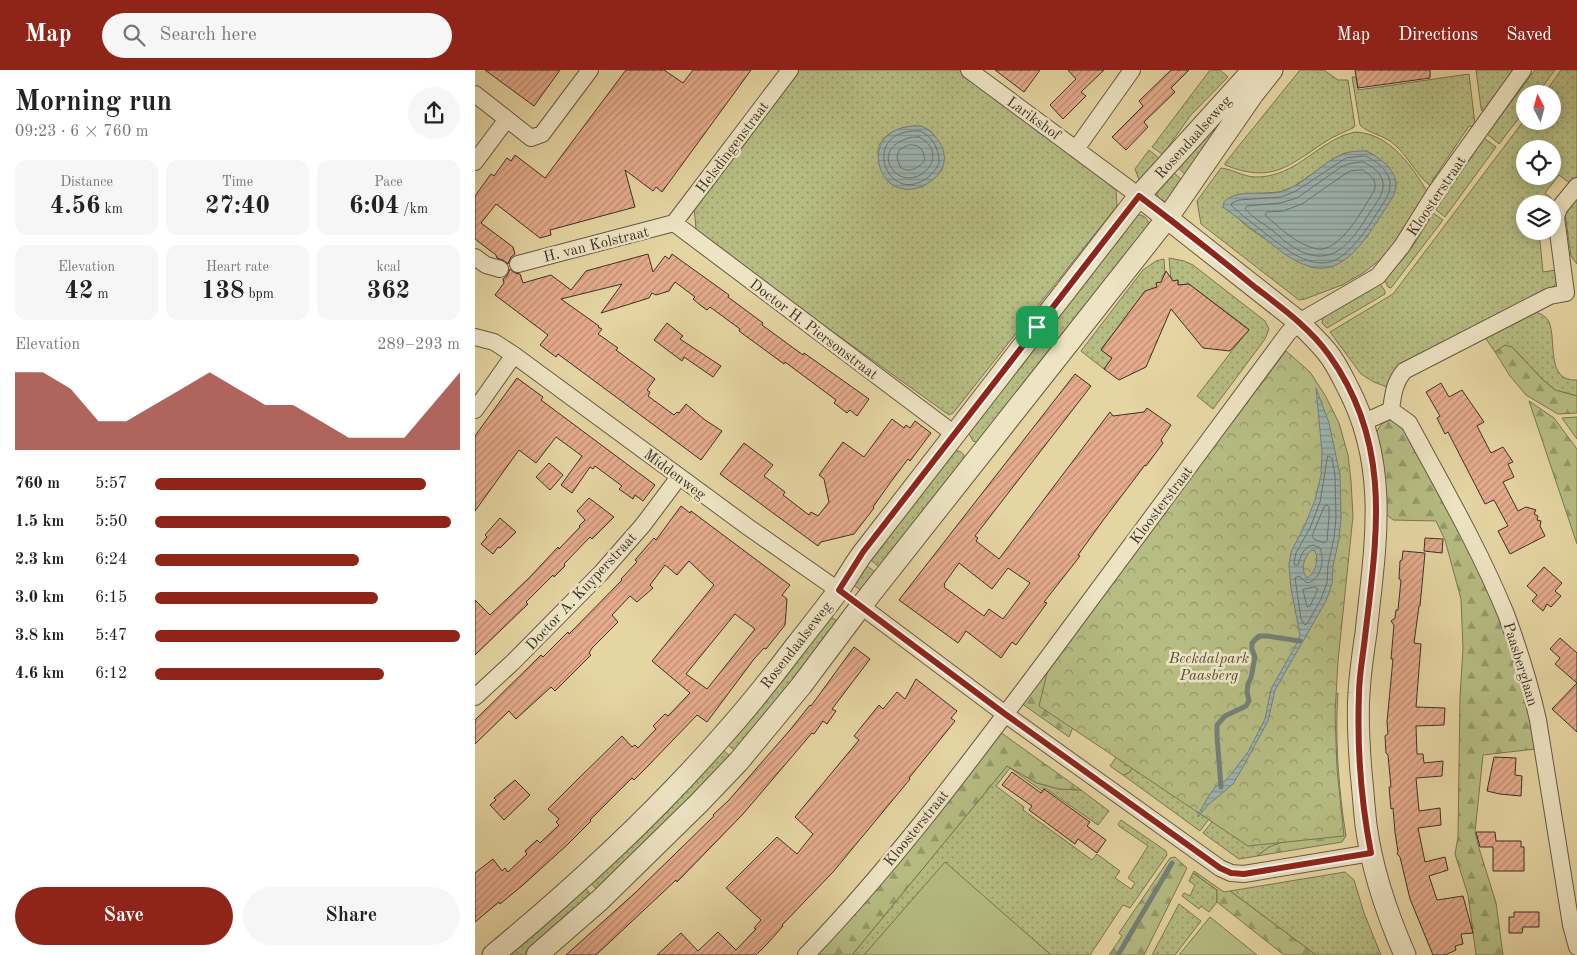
<!DOCTYPE html>
<html lang="en">
<head>
<meta charset="utf-8">
<style>
  body { margin:0; font-family:"Old Standard TT",serif; background:#f6f6f6; color:#222; height:100vh; display:flex; flex-direction:column; font-size:19px; white-space:nowrap }
  * { box-sizing:border-box; margin:0 }
  p { font-size:16px; color:#767676 }
  .icon { flex:none; width:28px; height:28px; fill:none; stroke:currentColor; stroke-width:2; stroke-linecap:round; stroke-linejoin:round }
  .map { position:relative; flex:1; overflow:hidden }
  .details { display:flex; flex-direction:column; background:#fff; width:475px }
  .details>* { flex:none }
  .needle { width:32px; rotate:354deg }
  .fabs { position:absolute; left:1041px; top:15px; display:grid; gap:10px }
  .fabs a { display:grid; place-items:center; width:45px; height:45px; border-radius:50%; background:#fff; box-shadow:0 2px 12px #0003; font-size:25px }
  .pin { position:absolute; display:grid; place-items:center; width:42px; height:42px; color:#fff; margin:-21px; border-radius:10px; box-shadow:0 2px 8px #0006 }
  .round { display:grid; place-items:center; flex:none; width:52px; height:52px; border-radius:26px; background:#f6f6f6 }
  .headline { display:flex; align-items:center; justify-content:space-between; height:85px; padding:0 15px }
  h1 { font-size:28px; font-weight:800; line-height:38px }
  .stats { display:grid; grid-template-columns:repeat(3,1fr); gap:8px; height:85px; padding:5px 15px }
  .stats div { display:grid; align-content:center; border-radius:12px; background:#f6f6f6; text-align:center }
  .stats b { font-size:25px; font-weight:800 }
  .stats small { font-size:14px; font-weight:400 }
  .stats p { font-size:14px }
  .chart { height:140px; padding:10px 15px }
  .chart p { display:flex; justify-content:space-between }
  .chart svg { width:100%; height:90px; margin-top:5px; fill:#8f2418; opacity:.7 }
  .cta { display:flex; gap:10px; margin-top:auto; padding:10px 15px }
  .cta a { flex:1; height:58px; border-radius:30px; background:#8f2418; color:#fff; font-size:20px; font-weight:800; line-height:58px; text-align:center }
  .cta a+a { background:#f6f6f6; color:#222 }
  ul { padding:0 15px; list-style:none; font-size:16px }
  li { display:grid; grid-template-columns:80px 60px 1fr; align-items:center; height:38px }
  li i { height:12px; border-radius:6px; background:#8f2418 }
  header { display:flex; align-items:center; gap:30px; box-sizing:border-box; height:70px; padding:0 25px; background:#8f2418; color:#fff }
  header strong { font-size:24px }
  nav { display:flex; gap:28px; margin-inline-start:auto; font-size:18px }
  .search { width:350px; height:45px; background:#f6f6f6; display:flex; align-items:center; gap:12px; box-sizing:border-box; padding:0 18px; border-radius:28px; color:#767676; font-size:19px }
  main { display:flex; flex:1; min-height:0 }
  .map>svg:first-child { display:block }
  .grass { fill:url(#grass-dots); stroke:#7a7655; fill-rule:evenodd }
  .forest { fill:url(#forest-firs); stroke:#7a7655 }
  .park { fill:url(#park-crowns); stroke:#7a7655 }
  .pitch { fill:#b6bd83; stroke:#7a7655 }
  .water { fill:url(#water-rules); stroke:#767f7a; fill-rule:evenodd }
  .lines { fill:none; stroke-linecap:round; stroke-linejoin:round }
  .shore { stroke:#6c726c; stroke-width:1 }
  .stream { stroke:#767f7a; stroke-width:5 }
  .building { fill:url(#building-hatch); stroke:#3d2f27; fill-rule:evenodd }
  .minor-casing { stroke:#675846; stroke-width:18 }
  .tertiary-casing { stroke:#675846; stroke-width:23 }
  .minor { stroke:#eee4c3; stroke-width:16 }
  .tertiary { stroke:#eee4c3; stroke-width:21 }
  .route-casing { stroke:#fff; stroke-width:10 }
  .route { stroke:#8f2418; stroke-width:6 }
  .labels { text-anchor:middle; stroke-width:5; stroke-linejoin:round; paint-order:stroke }
  .street-label { font-size:15px; fill:#3d2f27; stroke:#eee4c3 }
  .park-label { font-size:15px; font-style:italic; fill:#554b39; stroke:#eee4c3 }
</style>
</head>
<body>
<header>
<strong>Map</strong>
<div class="search"><svg class="icon" aria-label="search" viewBox="0 0 24 24"><circle cx="10" cy="10" r="6"/><path d="M15 15l6 6"/></svg>Search here</div>
<nav><a>Map</a><a>Directions</a><a>Saved</a></nav>
</header>
<main>
<section class="details">
<div class="headline"><div><h1>Morning run</h1><p>09:23 · 6 × 760 m</p></div><a class="round"><svg class="icon" aria-label="share" viewBox="0 0 24 24"><path d="M12 15V3M7 8l5-5 5 5M5 13v7h14v-7"/></svg></a></div>
<div class="stats">
<div><p>Distance</p><b>4.56<small> km</small></b></div>
<div><p>Time</p><b>27:40</b></div>
<div><p>Pace</p><b>6:04<small> /km</small></b></div>
</div>
<div class="stats">
<div><p>Elevation</p><b>42<small> m</small></b></div>
<div><p>Heart rate</p><b>138<small> bpm</small></b></div>
<div><p>kcal</p><b>362</b></div>
</div>
<div class="chart"><p><span>Elevation</span>289–293 m</p>
<svg viewBox="0 0 160 44" preserveAspectRatio="none"><path d="M0 44V6L10 6L20 14L30 30L40 30L50 22L60 14L70 6L80 14L90 22L100 22L110 30L120 38L130 38L140 38L150 22L160 6V44z"/></svg>
</div>
<ul>
<li><b>760 m</b>5:57<i style="width:89%"></i></li>
<li><b>1.5 km</b>5:50<i style="width:97%"></i></li>
<li><b>2.3 km</b>6:24<i style="width:67%"></i></li>
<li><b>3.0 km</b>6:15<i style="width:73%"></i></li>
<li><b>3.8 km</b>5:47<i style="width:100%"></i></li>
<li><b>4.6 km</b>6:12<i style="width:75%"></i></li>
</ul>
<div class="cta"><a>Save</a><a>Share</a></div>
</section>
<div class="map">
<svg width="1102" height="885" viewBox="0 0 1102 885">
  <defs>
    <pattern id="grass-dots" width="8" height="8" patternUnits="userSpaceOnUse" patternTransform="scale(1.25)"><rect width="8" height="8" fill="#b6bd83"/><path d="M2 2h.1M6 6h.1" fill="none" stroke="#959a6b" stroke-width="1.8" stroke-linecap="round"/></pattern>
    <pattern id="forest-firs" width="22" height="20" patternUnits="userSpaceOnUse" patternTransform="scale(1.25)"><rect width="22" height="20" fill="#b6bd83"/><path d="M5 1l3.5 6h-7zM16 11l3.5 6h-7z" fill="#959a6b"/></pattern>
    <pattern id="park-crowns" width="20" height="18" patternUnits="userSpaceOnUse" patternTransform="scale(1.25)"><rect width="20" height="18" fill="#b6bd83"/><path d="M2 6a3 3 0 1 1 6 0M12 15a3 3 0 1 1 6 0" fill="none" stroke="#959a6b"/></pattern>
    <pattern id="water-rules" width="6" height="5" patternUnits="userSpaceOnUse" patternTransform="scale(1.25)"><rect width="6" height="5" fill="#9cb5b2"/><path d="M0 2.5h6" fill="none" stroke="#809491"/></pattern>
    <pattern id="building-hatch" width="6" height="6" patternUnits="userSpaceOnUse" patternTransform="scale(1.25)"><rect width="6" height="6" fill="#e5ab8c"/><path d="M-1 1l2-2M0 6l6-6M5 7l2-2" fill="none" stroke="#bb8c72"/></pattern>
  </defs>
  <rect width="100%" height="100%" fill="#e5d5a2"/>
  <filter id="stains"><feTurbulence type="fractalNoise" baseFrequency=".004" numOctaves="4"/><feColorMatrix values="0 0 0 0 .2 0 0 0 0 .09 0 0 0 0 .02 0 0 0 .5 -.17"/></filter>
  <radialGradient id="worn" r=".72"><stop offset=".6" stop-color="#630" stop-opacity="0"/><stop offset="1" stop-color="#630" stop-opacity=".3"/></radialGradient>
  <path class="grass" d="M323 0H487L641 120 642 136 478 343 474 345 237 175 221 159 219 137ZM439 56C466 57 464 79 467 100 457 112 446 120 430 118 424 118 417 116 413 111 410 107 408 101 407 96 406 93 403 89 403 85 401 66 424 57 439 56Z
    M735 0H745L753 7 715 46 689 83 687 84 677 77Z
    M825 0H849L863 10H873L880 56 878 58C869 62 859 66 850 72 813 96 797 114 750 95V93Z
    M1001 0H1041L1009 42 1007 41 1006 38Z
    M1060 0H1080L1062 24H1050V40L1024 74 1012 64Z
    M1086 0H1102V111L1099 112 1097 110 1093 112 1084 105 1070 123 1077 129 1078 134H1050V161H1064L1068 202 1081 200 1083 211 1079 216 912 317 899 312 886 304 855 262 918 224 1050 49V51H1078V24H1069ZM1050 79H1078V106H1050Z
    M994 4 1000 54 998 57 994 56 957 111 958 114 957 117C942 107 934 87 920 75 910 65 894 64 885 55L877 7H881L883 20Z
    M767 20 713 107 700 95Z
    M881 62C915 64 937 96 953 123L910 186 888 203 867 215 830 229 824 230 726 154 722 131 746 98C757 99 767 106 779 107 815 108 834 82 863 68 868 65 875 63 881 62ZM891 81 899 85 893 166 868 191 789 168 771 156 763 148V125L804 122 818 117 860 88 870 83Z
    M1009 68 1021 77 970 147 961 140Z
    M674 80 685 89 665 112 660 99Z
    M696 100 710 113 691 132 683 128 681 119Z
    M1102 127V194L1096 186 1090 144Z
    M958 143 968 150 916 218 913 217 910 211V208C931 189 944 167 958 143Z
    M666 145 670 147 676 155 588 274 570 258 661 146Z
    M694 188 709 191 718 195 790 251 794 259 790 269 738 339 722 326 774 259 714 214 703 215V210L696 211Z
    M689 189 690 203 687 206 688 212 681 213 682 217 670 222 626 279 637 288 629 299 606 281 668 200 681 191Z
    M903 214H905L910 221V224L852 258 847 253 848 247Z
    M1061 242C1066 244 1072 247 1074 252 1082 270 1070 312 1102 310V326L1080 320 1067 309 1037 277 1030 276 1020 282 1009 266Z
    M566 264 584 279 502 372 498 371 493 362Z
    M478 380C485 381 489 382 490 389L408 500 392 487Z
    M388 493 404 505 386 520 378 515Z
    M353 545 365 553 262 683 251 673Z
    M841 622 863 623C860 664 863 706 868 746L855 754 845 762 794 777 782 786 764 789 728 763Z
    M246 678 257 688 124 822 114 811Z
    M532 696 535 697 562 713 584 719 606 720 634 741 623 755 570 718 567 721 535 698 521 716 549 737 548 740 617 790 622 784 645 801 640 808 656 819 660 813 653 808 673 776 644 756 643 754 646 750 691 781 692 785 655 838 648 835 615 885H576L470 793 389 885H377Z
    M657 697 727 742 734 749 725 761 648 705 652 704Z
    M870 802 879 810 889 843 906 885H841L755 821Z
    M718 803 742 820V832L734 842 726 836 724 839 707 826 709 823 715 826 720 815 714 811Z
    M109 816 118 827 53 885H27Z
    M704 834 726 851 700 885H677Z"/>
  <path class="forest" d="M1030 275 1037 277 1067 309 1080 320 1102 326V343L1083 344 1051 325 1035 306 1020 282Z
    M1054 331 1079 348 1102 379V474Z
    M1102 347V369L1087 348Z
    M916 350 923 352 928 357 986 464 1024 546 1049 620 1061 679 1008 685 1000 762 1004 778 1021 833 1028 885H1001L993 825 980 784 983 767 985 627 988 578 986 529 970 470 961 451 918 450 911 444 901 366C903 356 907 352 916 350Z
    M588 577 598 657 594 667 546 633Z
    M525 662 606 720 584 719 562 713 532 696 377 885H340Z
    M642 686 657 697 655 702 648 705 635 696Z
    M868 746 871 766 867 772 782 786 794 777 855 754Z
    M700 787 712 798 669 885H634L647 866 644 863 695 788Z
    M719 801 749 822 755 821 841 885H809L742 832V820L718 803Z"/>
  <path class="park" d="M811 281 835 302 850 325 864 353 873 385 876 411 878 446 863 591 860 644 862 699 869 766 773 776 564 636 574 595Z"/>
  <path class="pitch" d="M470 792 576 885H389Z
    M735 847 782 885H704Z"/>
  <path class="water" d="M446 56C460 62 474 80 468 96 465 105 455 113 446 117 399 134 380 53 446 56Z
    M891 81C905 88 922 99 921 117 920 126 912 136 907 144 892 167 869 206 836 197 816 191 803 179 788 167 774 157 762 147 748 137L749 132C762 118 788 126 805 122 829 116 845 93 868 84 875 81 884 81 891 81Z
    M841 318 854 353 865 405 866 448 864 469 858 496 857 514 851 531 800 620 793 651 768 697 758 714 733 735 723 747V745L733 727 741 716 750 711 757 703 773 682 790 649 796 619 821 575 825 565 816 519 814 495 816 482 830 455 840 430 846 405 847 382ZM837 480 840 481C844 490 841 502 832 508 825 500 829 486 837 480Z"/>
  <g class="lines">
    <path class="shore" d="M445 61C458 66 464 79 464 93 461 100 455 106 449 110 410 134 384 58 445 61Z
      M444 67C480 85 438 125 418 100 403 81 426 66 444 67Z
      M434 75C445 74 448 79 450 90 444 98 434 104 425 97L422 87 424 80Z
      M890 86C902 91 916 102 915 116 915 125 908 133 904 140 893 157 871 194 847 193 824 192 809 177 791 164 779 154 767 146 756 135L757 133 764 130 806 127 821 121 871 88Z
      M888 92C897 96 907 103 908 113 910 125 897 138 892 147 872 179 852 200 815 175 809 171 803 165 797 160 788 153 778 148 770 139L772 136 805 133 822 128 866 97 873 94Z
      M888 100C896 106 903 110 899 121 889 137 865 183 842 179 822 175 805 158 790 145L792 142 808 141 827 134 870 104 875 101Z
      M853 386 857 388 860 405 861 448 859 468 853 495 852 513 846 529 832 554 830 555 826 549 820 508 824 506 832 513C846 510 850 490 845 478L838 475C828 477 826 486 823 495H820L819 493 821 483 835 458 845 432Z
      M852 435 854 437V447L852 471 849 473 839 469 837 466 849 437Z
      M840 517 843 519 835 536 832 537 828 520Z"/>
    <path class="stream" d="M746 717 742 666V655L750 646 771 636 774 631 772 622 773 614 776 608 780 587 777 579V573L784 566H792L825 571
      M643 885 697 793"/>
  </g>
  <path class="building" d="M10 0H85L59 36Z
    M151 0H189L208 13 218 0H276L187 122 181 117 178 121 150 100 160 137 75 160 76 165 65 168 21 134 6 153 38 177 40 184 36 187 33 194 28 190 22 188 21 185 0 169V126L16 104 19 106 32 88 36 91 40 85 70 108Z
    M520 0H565L549 22Z
    M593 0H629L606 22 611 26 588 49 575 35 601 9Z
    M696 0H714L696 18 700 22 669 52 673 57 651 80 637 67 668 36 664 31Z
    M880 0H955V8L883 18Z
    M173 184 178 202 190 186 194 189 197 184 254 225 253 227 288 253 287 255 328 285 329 283 394 329 382 346 375 340 372 343 359 333 361 330 310 292 309 294 264 261 265 259 235 237 232 240 225 235 218 229 220 227 200 212 194 221 181 225 177 223 174 228 126 243 147 214 86 229 124 256 123 257 127 259 123 264 143 278 141 280 180 309 172 320 175 322 173 326 199 345 202 342 204 343 211 334 230 350 247 361 226 390 83 284 81 287 65 275 73 265 20 225 29 213 28 209 32 206 35 199 40 203 45 204 48 213 76 205 96 220 111 201Z
    M691 201 698 211 703 210V215L714 214 774 260 755 281 728 278 696 239 671 297 644 310 629 299 637 288 626 280 670 221 682 217 681 213 686 212Z
    M192 253 208 266 205 269 246 296 238 307 209 287 207 291 179 270Z
    M600 304 616 316 500 466 503 468 501 471 524 489 635 342 638 346 669 342 672 338 696 355 686 370 688 373 671 396 670 395 629 449 603 485 605 486 569 532 572 533 541 575 537 572 526 588 491 561 483 573 424 530ZM484 493 517 519 533 498 555 513 528 549 514 539 509 546 469 517 470 515 469 514Z
    M42 308 68 327 66 330 180 415 168 431 160 425 158 429 144 419 147 416 120 396 118 399 115 397 97 423 86 415 107 386 81 367 61 393 44 380 0 441V366Z
    M966 313 974 327 987 320 1009 352 1002 356 1016 383 1028 377 1038 392 1033 394 1039 407 1028 412 1043 441 1051 437 1061 440 1059 444 1063 446 1062 450 1066 451 1065 456 1070 466 1035 484 1023 461 1033 456 1019 430 1010 434 973 362 970 364 962 348 965 346 951 322Z
    M417 349 429 358 431 355 435 358 440 351 456 363 435 391 433 389 415 413 398 437 399 438 379 464 346 472 343 476 245 404 269 373 298 395 289 406 310 422 308 425 334 445 336 442 343 446 354 432 349 409 344 405 368 372 389 387Z
    M74 393 88 405 75 420 61 407Z
    M114 428 139 447 117 469 115 467 89 494 90 496 79 507 78 505 51 532 53 534 0 585V530L15 545 54 508 83 477 84 479 105 457 104 456 110 450 102 441Z
    M206 436 215 443 216 441 315 515 307 525 312 529 310 555 291 579 289 578 279 589 232 652 222 645 171 698 159 710 157 708 115 750 116 751 92 775 48 815 25 834 24 832 0 852V803L18 789 27 801 30 798 33 802 52 784 50 781 62 770 65 773 84 755 81 752 84 749 73 739 102 710 147 666 157 677 160 675 163 678 181 659 178 656 190 644 193 646 215 623 177 591 239 515 214 491 202 505 190 495 175 515 178 518 162 532 155 526 137 545 143 552 117 578 114 583 116 585 80 621 76 617 41 649 34 641 0 674V650L66 585 68 587 93 562 94 564 147 510 146 509 162 492 160 490 179 468 181 470ZM260 544 280 559 232 619 211 604Z
    M25 448 41 462 25 478 23 477 18 484 6 474 12 467 10 465Z
    M950 468 968 469 967 483 949 481Z
    M928 481 950 483 945 536H944L939 573 946 574 941 637 970 638 969 655 941 656 942 684H948L949 693 968 691 967 706 941 708 944 741 965 738 966 755 943 758 950 792 970 787 973 800 954 806 962 830 988 826 998 863 986 864 988 874 980 876 981 880 970 885H958L935 829 925 787 922 784 923 782 920 762 918 738 916 739 914 717H916L913 685 911 683 910 666 913 664 912 652 918 589H916L919 555 916 551 920 548 921 540H923L926 510 924 509 925 491 927 490Z
    M1069 497 1087 513 1080 521 1086 526 1076 537 1072 534 1068 541 1057 531 1062 525 1052 516Z
    M1085 568 1102 583V662L1077 639 1102 613 1080 594 1085 588 1075 579Z
    M379 577 395 589 357 639 361 641 352 654 348 651 339 664 337 663 268 744 202 812 201 810 121 885H91L161 822 239 746 238 745 254 730 315 660 335 635 336 636Z
    M441 609 482 641 476 648 480 651 434 708 435 709 421 726 358 802 307 855 308 856 293 873 281 885H182L206 863 223 881 243 862 261 880 281 859 279 858 286 850 251 818 302 767 322 784 338 764 320 747 384 670 379 666 404 635 408 639 422 622 430 629Z
    M1019 687 1041 688 1040 705 1047 706 1046 726 1025 724 1012 721Z
    M537 702 566 723 569 719 615 752 612 756 631 770 622 783 603 769 600 774 554 740 557 736 527 715Z
    M40 710 55 725 29 750 15 735 21 730 19 728Z
    M1001 762H1020L1021 771H1046V777H1049V801H1018V777H1005Z
    M1039 842H1064V857H1048L1047 863H1034V847H1039Z"/>
  <g class="lines">
    <defs>
      <path id="minor" d="M494 0 664 126
        M0 24 56 68 67 64 115 0
        M601 79 657 0
        M0 92 32 49
        M199 153 474 360 478 366
        M199 153 315 0
        M0 187 11 195 25 199
        M43 194 199 153
        M0 267 19 272 39 285 273 457 363 520
        M0 340 39 285
        M916 340 934 353C968 416 1004 478 1031 544 1044 579 1055 614 1063 650L1096 855 1102 877
        M916 340C918 325 919 313 929 301L1075 226 1091 223 1081 147 1084 138 1102 116
        M889 352 916 340
        M386 536 530 644 745 798 756 803 769 804 896 783
        M0 627 37 593 126 503 168 455 204 407
        M331 885C418 795 493 694 568 594 650 484 731 373 813 263L824 252 903 206 927 176 960 123 1048 0"/>
      <path id="tertiary" d="M664 126 824 252C833 262 844 272 852 282 861 293 867 306 873 318 915 398 900 477 891 563 888 583 885 603 884 623 882 649 884 676 886 702 888 720 889 737 891 755 897 800 912 844 930 885
        M18 885C98 819 174 749 243 671 270 641 295 610 319 578 334 559 349 540 363 521 372 508 379 495 388 483L664 126 778 0
        M62 885 125 830 224 733 264 691 326 616 386 536 693 147 778 24 797 0"/>
    </defs>
    <use href="#minor" class="minor-casing"/>
    <use href="#tertiary" class="tertiary-casing"/>
    <use href="#minor" class="minor"/>
    <use href="#tertiary" class="tertiary"/>
  </g>
  <g class="lines">
    <defs>
      <path id="route" d="M664 126C704 156 743 187 781 218 807 238 835 258 854 285 918 374 902 465 890 567 888 586 884 605 884 624 882 676 886 731 896 783L769 804 756 803 745 798 530 644 364 520 388 482Z"/>
    </defs>
    <use href="#route" class="route-casing"/>
    <use href="#route" class="route"/>
  </g>
  <g class="labels">
    <g class="street-label">
      <text transform="translate(559 48) rotate(36)" y="5">Larikshof</text>
      <text transform="translate(718 67) rotate(-48)" y="5">Rosendaalseweg</text>
      <text transform="translate(257 77) rotate(-53)" y="5">Helsdingenstraat</text>
      <text transform="translate(961 126) rotate(-56)" y="5">Kloosterstraat</text>
      <text transform="translate(121 174) rotate(-14)" y="5">H. van Kolstraat</text>
      <text transform="translate(339 259) rotate(37)" y="5">Doctor H. Piersonstraat</text>
      <text transform="translate(200 404) rotate(37)" y="5">Middenweg</text>
      <text transform="translate(686 435) rotate(-53)" y="5">Kloosterstraat</text>
      <text transform="translate(106 521) rotate(-47)" y="5">Doctor A. Kuyperstraat</text>
      <text transform="translate(321 575) rotate(-52)" y="5">Rosendaalseweg</text>
      <text transform="translate(1046 594) rotate(73)" y="5">Paasberglaan</text>
      <text transform="translate(441 758) rotate(-51)" y="5">Kloosterstraat</text>
    </g>
    <g class="park-label">
      <text x="734" y="593">Beekdalpark<tspan x="734" dy="17">Paasberg</tspan></text>
    </g>
  </g>
  <rect width="100%" height="100%" filter="url(#stains)"/>
  <rect width="100%" height="100%" fill="url(#worn)"/>
</svg>
<div class="fabs">
<a><svg class="needle" viewBox="-14 -14 28 28"><path d="M0-13l5 13h-10z" fill="#e53935"/><path d="M0 13l5-13h-10z" fill="#767676"/></svg></a>
<a><svg class="icon" aria-label="locate" viewBox="0 0 24 24"><circle cx="12" cy="12" r="6"/><path d="M12 2v4M12 18v4M2 12h4M18 12h4"/></svg></a>
<a><svg class="icon" aria-label="layers" viewBox="0 0 24 24"><path d="M12 4l9 5-9 5-9-5zM3 14l9 5 9-5"/></svg></a>
</div>
<div class="pin" style="left:562px;top:257px;background:#1e9e55"><svg class="icon" aria-label="arrive" viewBox="0 0 24 24"><path d="M6 21V4h12l-3 4 3 4H6"/></svg></div>
</div>
</main>
</body>
</html>
